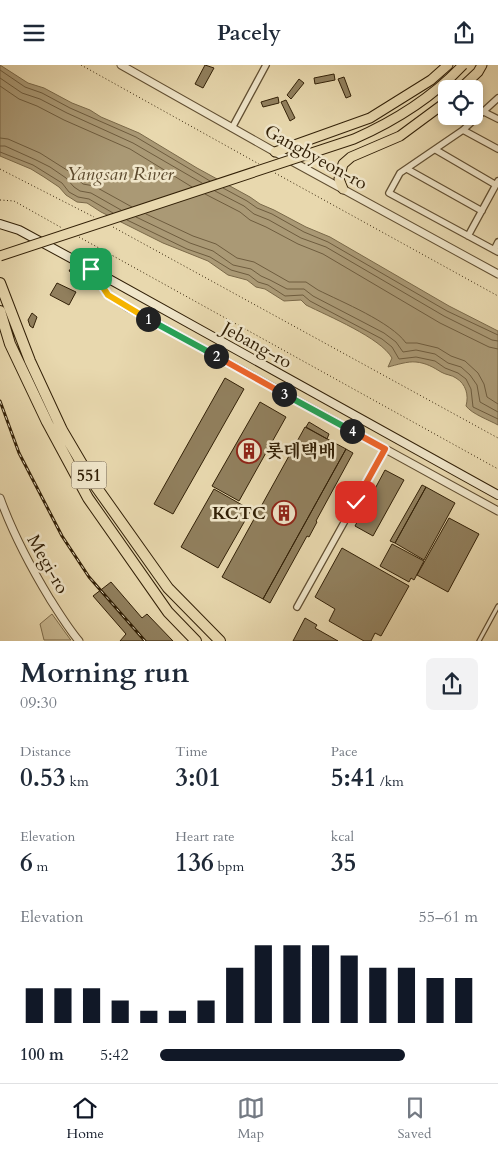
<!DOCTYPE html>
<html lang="en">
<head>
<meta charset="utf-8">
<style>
  body { margin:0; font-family:Cardo,"Noto Serif KR",serif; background:#f2f2f3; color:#1f2937; height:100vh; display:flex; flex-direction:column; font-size:19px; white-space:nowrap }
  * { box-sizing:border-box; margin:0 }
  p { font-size:16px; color:#747a83 }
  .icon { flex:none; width:28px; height:28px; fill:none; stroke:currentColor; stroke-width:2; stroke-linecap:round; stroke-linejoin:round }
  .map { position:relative; height:576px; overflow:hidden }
  .drawer { display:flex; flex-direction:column; background:#fff; flex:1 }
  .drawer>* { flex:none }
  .tools { position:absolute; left:438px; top:15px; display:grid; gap:10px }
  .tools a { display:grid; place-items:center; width:45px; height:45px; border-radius:8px; background:#fff; box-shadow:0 2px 8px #0003; font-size:25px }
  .pin { position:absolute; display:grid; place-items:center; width:42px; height:42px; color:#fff; margin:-21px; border-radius:10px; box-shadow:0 2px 8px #0006 }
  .km { position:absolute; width:25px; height:25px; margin:-12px; border-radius:50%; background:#222; color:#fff; font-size:14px; line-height:25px; text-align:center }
  .round { display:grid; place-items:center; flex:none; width:52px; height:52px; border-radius:8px; background:#f2f2f3 }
  .summary { display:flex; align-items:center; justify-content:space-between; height:85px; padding:0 20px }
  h1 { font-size:28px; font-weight:800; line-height:38px }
  .figures { display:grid; grid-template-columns:repeat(3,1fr); gap:8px; height:85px; padding:5px 20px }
  .figures div { display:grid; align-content:center }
  .figures b { font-size:25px; font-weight:800 }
  .figures small { font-size:14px; font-weight:400 }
  .figures p { font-size:14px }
  .chart { height:140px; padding:10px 20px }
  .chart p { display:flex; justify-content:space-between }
  .chart svg { width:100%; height:90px; margin-top:5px; stroke:#111827; stroke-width:6 }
  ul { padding:0 20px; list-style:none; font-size:16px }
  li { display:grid; grid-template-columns:80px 60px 1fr; align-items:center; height:38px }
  li i { height:12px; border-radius:6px; background:#111827 }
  header { display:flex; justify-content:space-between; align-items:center; height:65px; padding:0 20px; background:#fff; font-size:22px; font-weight:800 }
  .dock { display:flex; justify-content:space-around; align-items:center; height:70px; border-top:1px solid #e0e1e3; background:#fff; font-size:14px; color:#747a83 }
  .dock a { display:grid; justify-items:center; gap:2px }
  .dock .selected { color:#111827 }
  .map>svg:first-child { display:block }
  .green { fill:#c9b992; stroke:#7e6c4c }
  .water { fill:#aa9975; stroke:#7a6949 }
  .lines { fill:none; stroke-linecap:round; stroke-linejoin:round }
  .shore { stroke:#6e5c3e; stroke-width:1 }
  .building { fill:#91805e; stroke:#322007 }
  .service-casing { stroke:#604e31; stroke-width:5.5 }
  .minor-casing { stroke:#604e31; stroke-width:8 }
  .tertiary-casing { stroke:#604e31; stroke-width:9 }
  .secondary-casing { stroke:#322007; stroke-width:10 }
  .primary-casing { stroke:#322007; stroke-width:11 }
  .motorway-casing { stroke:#322007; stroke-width:12 }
  .path { stroke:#322007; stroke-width:1; stroke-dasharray:1 2.5; stroke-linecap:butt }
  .service { stroke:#f0e6ca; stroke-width:3 }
  .minor { stroke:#f0e6ca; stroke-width:5.5 }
  .tertiary { stroke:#f0e6ca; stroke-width:7 }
  .secondary { stroke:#f0e6ca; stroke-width:8 }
  .primary { stroke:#e8d8ae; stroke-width:9 }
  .motorway { stroke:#e8d8ae; stroke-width:10 }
  .rail-casing { stroke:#322007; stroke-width:3 }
  .rail { stroke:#f0e6ca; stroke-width:1; stroke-dasharray:4; stroke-linecap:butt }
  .primary-bridge-casing { stroke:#322007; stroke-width:11; stroke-linecap:butt }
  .primary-bridge { stroke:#e8d8ae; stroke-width:9 }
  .split-1-casing { stroke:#fff; stroke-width:10 }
  .split-2-casing { stroke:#fff; stroke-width:10 }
  .split-3-casing { stroke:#fff; stroke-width:10 }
  .split-4-casing { stroke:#fff; stroke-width:10 }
  .split-5-casing { stroke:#fff; stroke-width:10 }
  .split-6-casing { stroke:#fff; stroke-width:10 }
  .split-1 { stroke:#f5b400; stroke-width:6 }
  .split-2 { stroke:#22a559; stroke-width:6 }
  .split-3 { stroke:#f0652b; stroke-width:6 }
  .split-4 { stroke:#22a559; stroke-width:6 }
  .split-5 { stroke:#f0652b; stroke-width:6 }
  .split-6 { stroke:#f5b400; stroke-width:6 }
  .labels { text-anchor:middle; stroke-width:5; stroke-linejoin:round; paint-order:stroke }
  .shield { fill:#f0e6ca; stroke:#6b5b42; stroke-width:1 }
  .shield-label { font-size:16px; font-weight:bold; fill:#322007 }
  .street-label { font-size:18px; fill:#322007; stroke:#f0e6ca }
  .poi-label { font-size:18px; font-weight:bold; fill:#322007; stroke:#f0e6ca; text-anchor:start }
  .water-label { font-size:19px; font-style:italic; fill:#5c4a2e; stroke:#f0e6ca }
</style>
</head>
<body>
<header><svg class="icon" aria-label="menu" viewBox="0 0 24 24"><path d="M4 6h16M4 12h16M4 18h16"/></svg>Pacely<svg class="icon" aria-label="share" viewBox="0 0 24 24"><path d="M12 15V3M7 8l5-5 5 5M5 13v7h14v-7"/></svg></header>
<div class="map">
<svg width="498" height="576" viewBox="0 0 498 576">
  <rect width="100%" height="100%" fill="#e8d8ae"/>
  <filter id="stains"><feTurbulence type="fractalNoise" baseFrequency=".004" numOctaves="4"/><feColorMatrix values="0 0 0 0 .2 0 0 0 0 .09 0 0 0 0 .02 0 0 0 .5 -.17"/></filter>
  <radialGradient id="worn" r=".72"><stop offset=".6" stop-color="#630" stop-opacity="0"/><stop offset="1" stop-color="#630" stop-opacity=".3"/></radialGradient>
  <path class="green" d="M52 549 70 574 71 575H44L40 559Z"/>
  <path class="water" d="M0 0 28 18 44 23 72 38 90 45 101 52 139 68 197 103 250 132 260 139 274 145 306 162 330 172 449 241 498 266V360C489 355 472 349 466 341 469 330 466 319 456 313 452 310 446 310 441 307 433 302 426 298 416 297 408 296 396 300 388 302L392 293C381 273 328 251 306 240L301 235 284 236 265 224 256 222 247 215 228 210 208 196 163 178 101 147 87 138 77 137 66 130 59 122 44 112 31 104 0 91Z"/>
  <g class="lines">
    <path class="shore" d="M0 5 25 22 42 28 70 43 136 72 210 116
      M0 13 22 28 40 34 67 48 133 78 202 118
      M0 21 19 34 37 41 64 55 130 84 192 122
      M0 73 8 74 40 88 70 107 83 119 94 121 132 142
      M0 81H5L36 95 50 102 66 113 74 122 80 126 91 128 121 145
      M0 87 33 100 62 118 69 127 78 132 89 134 113 148
      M223 123 247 136 257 143 272 149 304 167 328 177 447 246 498 270
      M215 126 244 141 254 149 269 155 301 173 326 182 444 251 492 275 498 276
      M205 129 240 147 250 155 266 162 298 179 323 189 440 258 489 282 498 284
      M146 149 193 171 216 179 237 193 254 197 289 217H306L318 225C342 237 391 257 406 278H417L438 283 451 291 465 296 478 308 484 319 487 332 498 339
      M136 152 190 178 213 186 233 200 251 204 261 211 270 215 287 224H304L313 231 384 268 396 277 403 287 416 285 435 289 448 298 461 302 470 310 477 320 480 337 498 347
      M127 155 187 184 210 192 231 205 249 210 258 217 268 220 285 231 303 230 310 236 382 274 392 282 399 294 416 292 435 296 445 303 458 308 466 314 471 324 473 342 498 354"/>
  </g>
  <path class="building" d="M205 0 214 3 203 23 195 19Z
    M334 9 335 15 315 19 314 13Z
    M344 12 351 31 346 33 338 14Z
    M299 14 304 18 291 34 287 30Z
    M278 32 279 38 263 42 261 37Z
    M286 35 295 53 290 56 281 37Z
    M71 203 87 212 84 217 74 211 75 209 69 206Z
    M57 218 76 227 69 240 50 230Z
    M32 248 37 252 33 263 30 261 28 255Z
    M225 313 244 324 173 449 154 439Z
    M260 337 286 352 239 436 212 421Z
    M309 357 329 369 327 374 306 362Z
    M305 362 346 384 263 534 222 512Z
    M346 384 353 388 316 456 317 457 309 472 307 471 270 538 263 534Z
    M385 405 404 415 373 471 355 461Z
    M422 420 426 422 395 478 390 476Z
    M426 422 455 438 424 495 395 478Z
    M214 424 251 445 218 503 181 482Z
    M449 453 479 469 448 527 417 510Z
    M392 479 424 496 414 515 411 513 409 517 380 501Z
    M342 483 409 521 381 571 375 568 371 576H364L329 556 335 544 315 532Z
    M111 517 142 553 147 549 173 576H120L126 569 93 531Z
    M305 553 317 560 315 563 338 576H293Z"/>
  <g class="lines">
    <defs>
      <path id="service" d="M479 576 498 541"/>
      <path id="minor" d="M498 33 463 65 400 108 389 128 498 187
        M484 47 498 54
        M232 63 266 0
        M463 65 498 84
        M436 85 496 120
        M407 104 482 146
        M468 171 498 116
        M494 185 498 177
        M297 542 385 384"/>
      <path id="tertiary" d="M121 0 275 87 498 209
        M91 204 108 230 127 242 498 446
        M0 433C13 469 30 501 50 534 59 548 68 563 79 576"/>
      <path id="secondary" d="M0 159 19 165 91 204 498 430"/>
      <path id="primary" d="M460 24 478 7 482 0
        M275 87 370 53 431 15 448 0
        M343 124 339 114 343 99 351 92 400 71 446 37"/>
      <path id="motorway" d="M0 218 30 296 62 365 92 416 168 523 220 576
        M0 246 10 279 47 357 88 433 168 547 196 576"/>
    </defs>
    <use href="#service" class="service-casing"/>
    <use href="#minor" class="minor-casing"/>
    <use href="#tertiary" class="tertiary-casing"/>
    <use href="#secondary" class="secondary-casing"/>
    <use href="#primary" class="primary-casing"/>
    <use href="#motorway" class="motorway-casing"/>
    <path class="path" d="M81 0 259 99
      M0 104 94 152
      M275 108 498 231
      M0 135 14 136 62 163
      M113 162 498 373
      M79 172 498 404"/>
    <use href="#service" class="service"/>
    <use href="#minor" class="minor"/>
    <use href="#tertiary" class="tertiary"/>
    <use href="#secondary" class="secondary"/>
    <use href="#primary" class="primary"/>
    <use href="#motorway" class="motorway"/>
    <defs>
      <path id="rail" d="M0 336 19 388 62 471 89 512 145 576"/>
    </defs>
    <use href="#rail" class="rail-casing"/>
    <use href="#rail" class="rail"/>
    <defs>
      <path id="primary-bridge" d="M0 191 354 74C395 56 432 33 463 0"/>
    </defs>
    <use href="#primary-bridge" class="primary-bridge-casing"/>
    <use href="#primary-bridge" class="primary-bridge"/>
  </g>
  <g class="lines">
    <defs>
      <path id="split-1" d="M91 204 108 230 148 254"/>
      <path id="split-2" d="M148 254 216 291"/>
      <path id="split-3" d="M216 291 284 329"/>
      <path id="split-4" d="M284 329 352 366"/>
      <path id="split-5" d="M352 366 385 384 365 420"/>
      <path id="split-6" d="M356 437 365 420"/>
    </defs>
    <use href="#split-1" class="split-1-casing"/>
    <use href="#split-2" class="split-2-casing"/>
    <use href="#split-3" class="split-3-casing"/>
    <use href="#split-4" class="split-4-casing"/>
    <use href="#split-5" class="split-5-casing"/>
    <use href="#split-6" class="split-6-casing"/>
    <use href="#split-1" class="split-1"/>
    <use href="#split-2" class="split-2"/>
    <use href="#split-3" class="split-3"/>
    <use href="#split-4" class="split-4"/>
    <use href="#split-5" class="split-5"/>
    <use href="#split-6" class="split-6"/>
  </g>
  <defs>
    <symbol id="building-ring" viewBox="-11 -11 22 22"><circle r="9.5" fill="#f0e6ca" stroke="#8f2418" stroke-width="1.5"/><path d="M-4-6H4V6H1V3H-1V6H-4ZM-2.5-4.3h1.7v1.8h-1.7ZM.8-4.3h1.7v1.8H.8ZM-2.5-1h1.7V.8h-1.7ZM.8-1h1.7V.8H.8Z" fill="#8f2418"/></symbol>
  </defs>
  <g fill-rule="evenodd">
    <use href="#building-ring" x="235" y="372" width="28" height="28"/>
    <use href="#building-ring" x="270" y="434" width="28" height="28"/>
  </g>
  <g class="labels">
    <rect class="shield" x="71.5" y="396.5" width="35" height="27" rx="4"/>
    <g class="shield-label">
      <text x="89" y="416">551</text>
    </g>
    <g class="street-label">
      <text transform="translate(316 92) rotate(29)" y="6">Gangbyeon-ro</text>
      <text transform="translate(257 280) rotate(29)" y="6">Jebang-ro</text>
      <text transform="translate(48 499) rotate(60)" y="6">Megi-ro</text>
    </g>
    <g class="poi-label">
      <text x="266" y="392">롯데택배</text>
      <text x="266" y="454" text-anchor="end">KCTC</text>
    </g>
    <g class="water-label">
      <text x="120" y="115">Yangsan River</text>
    </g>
  </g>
  <rect width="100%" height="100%" filter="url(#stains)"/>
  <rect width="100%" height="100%" fill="url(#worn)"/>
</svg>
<div class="tools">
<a><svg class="icon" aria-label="locate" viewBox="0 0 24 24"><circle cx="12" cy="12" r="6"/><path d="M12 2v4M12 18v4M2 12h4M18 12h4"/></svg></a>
</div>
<div class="pin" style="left:91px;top:204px;background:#1e9e55"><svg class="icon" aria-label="arrive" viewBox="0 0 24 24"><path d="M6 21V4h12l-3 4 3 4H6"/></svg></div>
<div class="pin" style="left:356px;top:437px;background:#d93025"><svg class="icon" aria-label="check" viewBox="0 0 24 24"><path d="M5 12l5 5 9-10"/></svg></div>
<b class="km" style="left:148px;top:254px">1</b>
<b class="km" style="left:216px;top:291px">2</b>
<b class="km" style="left:284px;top:329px">3</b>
<b class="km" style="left:352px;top:366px">4</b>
</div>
<section class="drawer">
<div class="summary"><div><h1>Morning run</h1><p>09:30</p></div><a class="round"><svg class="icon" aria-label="share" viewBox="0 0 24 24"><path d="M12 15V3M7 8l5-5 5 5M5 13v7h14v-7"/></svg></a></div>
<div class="figures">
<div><p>Distance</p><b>0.53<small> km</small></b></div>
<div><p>Time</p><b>3:01</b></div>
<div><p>Pace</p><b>5:41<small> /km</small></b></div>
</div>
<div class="figures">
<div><p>Elevation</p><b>6<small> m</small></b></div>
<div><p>Heart rate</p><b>136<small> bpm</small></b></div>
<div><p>kcal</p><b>35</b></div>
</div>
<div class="chart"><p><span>Elevation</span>55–61 m</p>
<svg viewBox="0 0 160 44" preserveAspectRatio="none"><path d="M5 44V27M15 44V27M25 44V27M35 44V33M45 44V38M55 44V38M65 44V33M75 44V17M85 44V6M95 44V6M105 44V6M115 44V11M125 44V17M135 44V17M145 44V22M155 44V22"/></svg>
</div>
<ul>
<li><b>100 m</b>5:42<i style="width:77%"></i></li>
</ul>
</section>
<nav class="dock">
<a class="selected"><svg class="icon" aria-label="home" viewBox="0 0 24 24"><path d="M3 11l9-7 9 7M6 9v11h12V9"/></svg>Home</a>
<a><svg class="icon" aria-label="map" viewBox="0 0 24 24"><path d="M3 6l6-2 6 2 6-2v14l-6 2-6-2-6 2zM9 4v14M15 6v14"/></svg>Map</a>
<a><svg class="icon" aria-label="saved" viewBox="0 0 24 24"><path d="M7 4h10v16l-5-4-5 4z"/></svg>Saved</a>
</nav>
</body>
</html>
